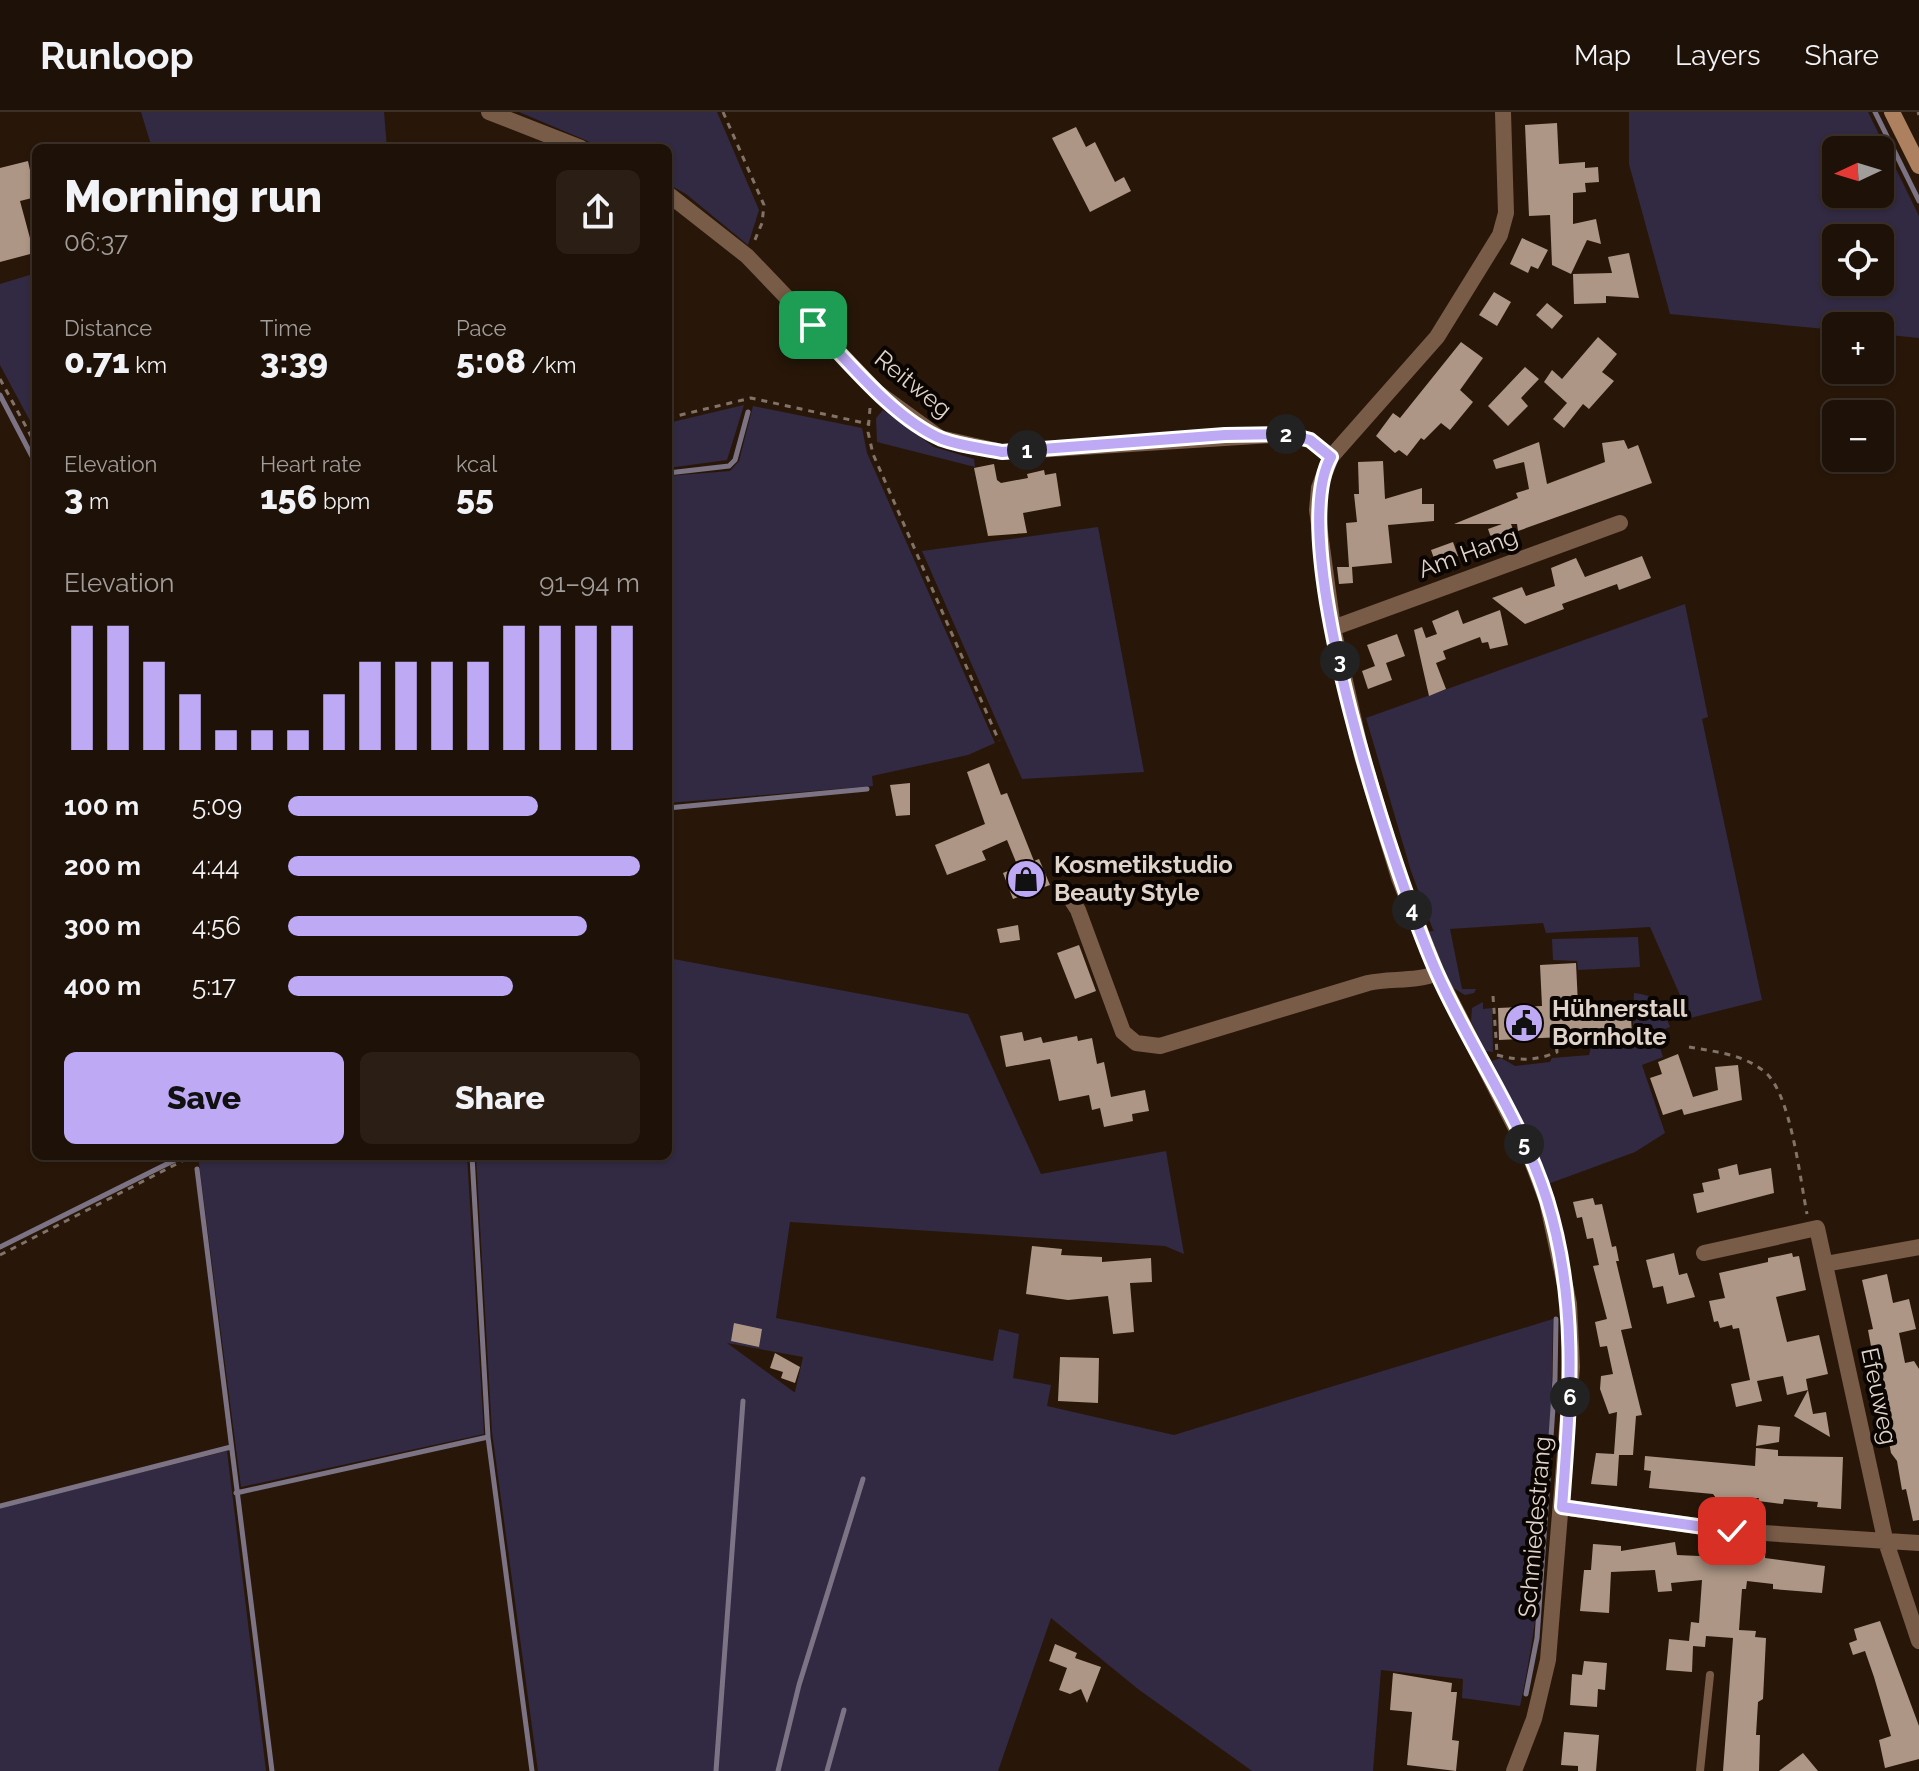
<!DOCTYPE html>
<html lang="en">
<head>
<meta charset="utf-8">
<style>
  body { margin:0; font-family:Raleway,sans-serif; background:#2b1f15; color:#f1f3f6; height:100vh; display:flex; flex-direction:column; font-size:30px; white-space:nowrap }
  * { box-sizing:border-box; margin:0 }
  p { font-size:26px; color:#a19d9b }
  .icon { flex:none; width:44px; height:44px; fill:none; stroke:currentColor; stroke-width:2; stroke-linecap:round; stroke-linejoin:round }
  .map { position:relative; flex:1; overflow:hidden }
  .panel { position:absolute; left:32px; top:32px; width:640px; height:1016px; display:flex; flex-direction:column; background:#1e1107; border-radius:12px; box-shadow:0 2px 6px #0004,0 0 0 2px #3c3128 }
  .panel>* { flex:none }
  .needle { width:52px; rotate:266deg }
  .tools { position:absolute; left:1822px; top:24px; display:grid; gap:16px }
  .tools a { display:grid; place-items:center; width:72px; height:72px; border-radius:12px; background:#1e1107; box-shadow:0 2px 6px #0004,0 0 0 2px #3c3128; font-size:40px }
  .pin { position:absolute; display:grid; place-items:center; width:68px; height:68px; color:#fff; margin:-34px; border-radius:16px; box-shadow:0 4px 12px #0006 }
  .km { position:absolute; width:40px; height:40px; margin:-20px; border-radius:50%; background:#222; color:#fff; font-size:22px; line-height:40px; text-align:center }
  .round { display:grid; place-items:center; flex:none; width:84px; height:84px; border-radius:12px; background:#2b1f15 }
  .head { display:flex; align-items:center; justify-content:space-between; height:136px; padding:0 32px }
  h1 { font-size:44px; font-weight:800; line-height:60px }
  .figures { display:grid; grid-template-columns:repeat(3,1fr); gap:12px; height:136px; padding:8px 32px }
  .figures div { display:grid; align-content:center }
  .figures b { font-size:34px; font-weight:800 }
  .figures small { font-size:22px; font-weight:400 }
  .figures p { font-size:22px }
  .chart { height:224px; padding:16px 32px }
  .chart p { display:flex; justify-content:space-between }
  .chart svg { width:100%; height:144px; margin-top:8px; stroke:#bea9f4; stroke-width:6 }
  .cta { display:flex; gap:16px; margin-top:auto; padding:16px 32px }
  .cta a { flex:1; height:92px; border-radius:12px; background:#bea9f4; color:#111; font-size:32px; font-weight:800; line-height:92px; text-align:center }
  .cta a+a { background:#2b1f15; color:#f1f3f6 }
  ul { padding:0 32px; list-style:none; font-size:26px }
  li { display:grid; grid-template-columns:128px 96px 1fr; align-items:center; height:60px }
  li i { height:20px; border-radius:10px; background:#bea9f4 }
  header { display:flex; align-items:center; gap:48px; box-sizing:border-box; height:112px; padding:0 40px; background:#1e1107; border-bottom:2px solid #3c3128 }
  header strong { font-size:38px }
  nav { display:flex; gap:44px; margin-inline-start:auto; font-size:28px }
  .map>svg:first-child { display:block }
  .green { fill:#312a42; fill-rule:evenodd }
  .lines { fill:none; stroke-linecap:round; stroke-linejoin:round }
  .stream { stroke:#7c7485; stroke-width:5 }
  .building { fill:#ad9685 }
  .path { stroke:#827368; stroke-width:3; stroke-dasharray:6 6; stroke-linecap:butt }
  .lane { stroke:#785c47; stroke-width:8 }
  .street { stroke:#785c47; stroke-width:16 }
  .secondary { stroke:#ad805f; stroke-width:16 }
  .route-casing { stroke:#fff; stroke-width:16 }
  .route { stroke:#bea9f4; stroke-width:10 }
  .labels { text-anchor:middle; stroke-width:8; stroke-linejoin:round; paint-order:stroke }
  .street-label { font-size:24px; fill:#dfd3ca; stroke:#0b0502 }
  .poi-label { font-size:24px; font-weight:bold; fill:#dfd3ca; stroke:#0b0502; text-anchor:start }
</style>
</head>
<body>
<header>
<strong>Runloop</strong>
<nav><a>Map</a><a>Layers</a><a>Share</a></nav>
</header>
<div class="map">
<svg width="1919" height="1659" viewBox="0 0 1919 1659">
  <rect width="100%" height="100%" fill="#281709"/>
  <path class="green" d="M141 0H384L387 36H152Z
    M519 0H717L759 98 748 133 686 82 668 72V36H604Z
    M1629 0H1868L1919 104V226L1880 222V214H1836V218L1670 202 1629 52ZM1836 38H1880V82H1836ZM1836 126H1880V170H1836Z
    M36 161V320L0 253V172Z
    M744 293 727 348 668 356V311Z
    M753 294 862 316 867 341 995 631 968 643 872 664 873 674 668 691V364L730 359 739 349Z
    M883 298 934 335 974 347 975 355 877 330 876 306Z
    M1098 415 1144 660 1022 667 922 439Z
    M1685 492 1708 605 1702 607 1762 888 1690 906 1650 815 1546 821 1543 811 1450 817 1462 877H1476L1474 881 1465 883 1450 874 1427 820 1436 818H1433L1411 759 1366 606Z
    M1638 825 1640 855 1578 858 1577 849 1553 848 1552 827Z
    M668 846 968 902 1041 1062 1166 1039 1184 1142 1165 1134 790 1110 776 1206 993 1249 999 1217 1019 1222 1013 1266 1051 1273 1047 1294 1174 1323 1553 1207C1551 1334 1547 1471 1520 1594L1462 1586 1463 1567 1381 1558 1373 1659H1252L1138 1577 1051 1506 998 1659H538L492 1320 476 1044H668ZM727 1231 803 1245 795 1280H794Z
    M1634 881C1658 883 1662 894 1670 915L1655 921 1663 945 1642 953 1665 1021 1635 1040 1548 1072 1492 949 1501 946 1515 954 1550 950 1552 946 1589 943 1593 928 1633 925Z
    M1483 890V897L1492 896 1493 940 1485 939 1471 909 1472 896Z
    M198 1044H467L484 1322 241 1375Z
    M227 1339 266 1659H0V1396Z"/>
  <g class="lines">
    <path class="stream" d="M1875 0 1919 89
      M0 283 36 352
      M668 361 729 354 735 348 748 300
      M668 696 867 677
      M472 1044 488 1325
      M197 1057 272 1659
      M0 1135 183 1044
      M236 1381 488 1325 532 1659
      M0 1394 231 1335
      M1526 1582 1537 1526 1555 1267 1556 1207
      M716 1659 743 1289
      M778 1659 799 1573 863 1367
      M827 1659 844 1598"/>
  </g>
  <path class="building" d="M1557 11 1559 52 1585 50V56L1598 55 1599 70 1585 71 1586 80 1573 81V112L1596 107 1601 132 1587 128 1571 162 1552 153 1550 103 1529 104 1525 13Z
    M1076 15 1086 35 1095 30 1115 70 1124 65 1131 79 1090 100 1052 26Z
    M28 49 36 85 20 89 34 141 0 150V56Z
    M1522 126 1548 138 1538 157 1531 154 1528 161 1510 152Z
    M1629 141 1639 186 1606 184V191L1574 192 1573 162 1612 161 1608 145Z
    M1494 180 1511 190 1497 214 1479 203Z
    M1547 191 1563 204 1552 217 1536 203Z
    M1598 225 1617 242 1602 260 1614 269 1589 297 1583 292 1564 316 1553 307 1567 291 1544 270 1552 258 1562 267Z
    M1461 230 1483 246 1460 278 1473 290 1450 318 1441 311 1424 328 1421 326 1407 344 1399 338 1395 341 1376 324 1393 301 1400 306Z
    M1525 255 1539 267 1521 286 1528 294 1508 314 1488 294Z
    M1624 328 1628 337 1638 333 1652 371 1518 419 1517 412H1511L1515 423 1493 431 1488 417 1502 412H1454L1518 386 1516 381 1529 377 1524 350 1496 357 1493 348 1539 330 1547 372 1605 350 1602 331Z
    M1383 349 1385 387 1422 376V392H1434V409L1388 413 1392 451 1352 455 1353 471 1339 472 1337 455H1349L1346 411 1357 410 1354 382H1359L1358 350Z
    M994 352 997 368 1001 371 1028 366 1027 362 1044 358 1045 363 1056 361 1061 394 1023 401 1027 421 988 424 974 356Z
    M1453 430 1458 444 1436 452 1431 438Z
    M1642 444 1651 466 1619 478 1617 472 1562 492 1564 497 1525 512 1492 486 1522 475 1526 484 1555 474 1551 456 1576 446 1585 465Z
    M1458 498 1463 512 1500 498 1508 533 1490 537 1488 530 1482 531 1480 525 1443 539 1446 547 1436 551 1446 577 1429 584 1414 518 1422 515 1426 526 1437 522 1432 509Z
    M1397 522 1405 544 1386 551 1392 568 1368 577 1362 559 1375 554 1367 533Z
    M989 651 1001 683 1007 681 1034 749 1039 747 1050 773 1013 787 1003 761 1018 755 1007 728 982 739 986 748 947 763 935 733 985 712 967 660Z
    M910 671V703L896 704 890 673Z
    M1018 813 1020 828 1000 831 997 817Z
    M1079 833 1096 879 1075 887 1057 841Z
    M1576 851 1578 893 1630 890 1632 922 1499 928 1498 896 1542 894 1540 853Z
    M1022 920 1024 929 1041 925 1043 931 1077 924 1078 929 1092 926 1097 952 1104 950 1111 985 1145 978 1149 999 1132 1002 1133 1009 1104 1015 1100 996 1092 998 1089 983 1059 989 1050 947 1006 955 1000 924Z
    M1678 942 1693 985 1718 978 1715 955 1738 953 1742 988 1684 1003 1682 997 1663 1003 1650 966 1662 962 1658 950Z
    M1737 1052 1739 1063 1771 1056 1774 1081 1697 1101 1693 1082 1704 1080 1702 1071 1720 1067 1718 1057Z
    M1593 1086 1595 1093 1602 1092 1612 1135 1616 1134 1619 1149H1616L1632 1216 1621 1218 1642 1303 1636 1304 1633 1343H1619L1617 1374 1591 1372 1596 1341 1614 1342 1617 1300 1609 1302 1600 1277 1601 1264 1613 1262 1607 1234 1600 1235 1595 1210 1607 1207 1593 1154 1599 1153 1593 1126 1587 1127 1582 1105 1577 1106 1573 1090Z
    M1032 1134 1062 1137 1061 1143 1102 1145V1150L1151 1146 1152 1170 1130 1171 1134 1220 1113 1222 1108 1184 1068 1188 1026 1182Z
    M1674 1141 1679 1163 1687 1161 1695 1185 1667 1192 1663 1174 1653 1176 1646 1148Z
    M1792 1141 1793 1145 1799 1144 1806 1178 1776 1185 1787 1230 1819 1223 1828 1262 1806 1267 1808 1278 1787 1283 1783 1264 1757 1269 1762 1289 1736 1295 1731 1272 1750 1268 1739 1216 1733 1217 1732 1213 1720 1216 1718 1209 1714 1210 1709 1189 1725 1186 1719 1161 1768 1150V1146Z
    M1887 1162 1893 1191 1909 1187 1916 1217 1899 1221 1905 1251 1914 1249 1919 1257V1408L1913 1409 1906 1377 1902 1378 1897 1349 1891 1341 1868 1218 1873 1217 1862 1168Z
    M734 1211 762 1217 759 1235 731 1229Z
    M775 1241 800 1255 795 1271 781 1266 783 1260 770 1256Z
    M1060 1245 1099 1246 1098 1291 1058 1289Z
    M1808 1278 1813 1302 1826 1300 1830 1325 1794 1304Z
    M1758 1313 1780 1315 1779 1330 1756 1334Z
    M1756 1336 1778 1338V1344L1843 1345 1841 1397 1817 1395 1818 1390 1784 1387 1783 1392 1758 1389 1759 1386H1716L1713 1382 1649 1376 1651 1359 1644 1358 1645 1344 1755 1354Z
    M1675 1430 1677 1443 1743 1446 1744 1432 1766 1434 1765 1446 1825 1454 1822 1481 1773 1477V1472L1747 1469 1746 1477H1742L1739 1518 1756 1519 1755 1525 1766 1526 1763 1587 1758 1590 1756 1623H1760L1759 1659H1723L1733 1526 1706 1524 1705 1535 1693 1534 1692 1560 1666 1558 1669 1527 1689 1529 1691 1510 1699 1511 1702 1468 1671 1471 1672 1479 1658 1480 1655 1458 1611 1460 1609 1501 1580 1499 1584 1458H1591L1593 1432 1621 1434V1439Z
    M1880 1509 1919 1614V1647L1885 1656 1879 1628 1891 1624 1874 1565 1865 1539 1853 1543 1849 1531 1857 1528 1854 1517Z
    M1055 1532 1077 1541 1075 1546 1101 1555 1087 1591 1081 1577 1070 1582 1059 1578 1067 1556 1049 1549Z
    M1584 1549 1607 1551 1605 1578 1598 1577 1597 1595 1570 1593 1572 1562 1582 1563Z
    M1393 1561 1452 1571 1451 1580H1457L1452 1628 1459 1629 1456 1659 1407 1653 1412 1600 1390 1598Z
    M1564 1620 1599 1623 1596 1659H1578V1654L1561 1653Z
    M1803 1641 1818 1659H1779Z"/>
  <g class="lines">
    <path class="path" d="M723 0 764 93 762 111 754 130
      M1918 0 1919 3
      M0 267 36 333
      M870 296 868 320 873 342 999 629
      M668 306 751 286 869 312
      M33 377 36 375
      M1493 884 1497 941
      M1689 935C1716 940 1743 942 1765 960 1791 982 1800 1067 1807 1102
      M1497 943C1519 949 1536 949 1557 940L1556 926
      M0 1143 192 1044"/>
    <path class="lane" d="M1700 1659 1710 1563"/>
    <path class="street" d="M489 0 581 36
      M1503 0 1506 101 1500 123 1437 225 1331 345 1319 376 1317 398 1333 516 1362 644 1399 766 1437 861 1530 1044 1547 1089 1569 1192 1572 1255 1548 1548 1534 1607 1514 1659
      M668 82 747 144 878 281 940 326 1002 340 1287 322 1310 328 1331 345
      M1333 516 1620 411
      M1065 778 1078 798 1123 920 1136 931 1160 934 1368 871C1390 866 1417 870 1437 861
      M1704 1141 1817 1116 1885 1427 1919 1529
      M1825 1152 1919 1135
      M1562 1395 1732 1419 1919 1431"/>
    <path class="secondary" d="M1892 0 1919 54"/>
  </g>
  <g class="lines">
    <defs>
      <path id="route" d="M813 213C848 249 894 307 942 327 961 334 982 336 1002 340L1225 323 1287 322 1310 328 1331 345C1283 430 1396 767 1436 859 1470 936 1522 1008 1547 1088 1579 1192 1570 1289 1562 1395L1732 1419"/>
    </defs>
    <use href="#route" class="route-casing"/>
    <use href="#route" class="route"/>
  </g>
  <defs>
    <symbol id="shop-disc" viewBox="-11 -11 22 22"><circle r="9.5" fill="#bea9f4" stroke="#0b0502"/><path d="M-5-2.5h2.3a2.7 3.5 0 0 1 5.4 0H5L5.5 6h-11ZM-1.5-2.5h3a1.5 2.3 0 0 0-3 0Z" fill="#111"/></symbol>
    <symbol id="civic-disc" viewBox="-11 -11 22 22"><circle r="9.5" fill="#bea9f4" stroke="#0b0502"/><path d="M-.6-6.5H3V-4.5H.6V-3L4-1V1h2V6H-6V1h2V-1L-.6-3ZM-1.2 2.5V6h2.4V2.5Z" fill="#111"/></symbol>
  </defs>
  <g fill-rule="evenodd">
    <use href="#shop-disc" x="1004" y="745" width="44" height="44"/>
    <use href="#civic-disc" x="1502" y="889" width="44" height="44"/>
  </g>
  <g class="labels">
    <g class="street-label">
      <text transform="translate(913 272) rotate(39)" y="8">Reitweg</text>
      <text transform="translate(1468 441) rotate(-20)" y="8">Am Hang</text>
      <text transform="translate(1879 1284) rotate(78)" y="8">Efeuweg</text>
      <text transform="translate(1535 1415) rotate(-85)" y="8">Schmiedestrang</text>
    </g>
    <g class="poi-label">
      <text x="1054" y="761">Kosmetikstudio<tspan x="1054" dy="28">Beauty Style</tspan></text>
      <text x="1552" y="905">Hühnerstall<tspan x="1552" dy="28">Bornholte</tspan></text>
    </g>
  </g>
</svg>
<div class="tools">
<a><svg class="needle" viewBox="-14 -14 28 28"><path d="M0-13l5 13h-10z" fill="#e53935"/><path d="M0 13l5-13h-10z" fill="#a19d9b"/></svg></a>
<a><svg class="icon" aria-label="locate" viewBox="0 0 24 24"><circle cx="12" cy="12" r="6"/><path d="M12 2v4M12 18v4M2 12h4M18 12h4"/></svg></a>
<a>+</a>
<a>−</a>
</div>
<div class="pin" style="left:813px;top:213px;background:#1e9e55"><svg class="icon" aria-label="arrive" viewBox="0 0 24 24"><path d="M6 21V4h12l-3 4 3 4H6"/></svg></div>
<div class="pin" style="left:1732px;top:1419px;background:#d93025"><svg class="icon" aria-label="check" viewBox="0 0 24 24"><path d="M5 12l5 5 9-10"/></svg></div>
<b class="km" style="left:1027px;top:338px">1</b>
<b class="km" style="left:1286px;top:322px">2</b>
<b class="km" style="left:1340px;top:549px">3</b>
<b class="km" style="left:1412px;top:798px">4</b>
<b class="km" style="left:1524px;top:1032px">5</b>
<b class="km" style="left:1570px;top:1285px">6</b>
<section class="panel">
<div class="head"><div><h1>Morning run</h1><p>06:37</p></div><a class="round"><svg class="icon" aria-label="share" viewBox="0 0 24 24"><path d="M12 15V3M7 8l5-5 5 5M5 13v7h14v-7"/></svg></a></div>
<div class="figures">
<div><p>Distance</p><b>0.71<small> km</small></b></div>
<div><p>Time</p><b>3:39</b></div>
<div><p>Pace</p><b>5:08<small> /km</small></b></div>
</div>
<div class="figures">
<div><p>Elevation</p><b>3<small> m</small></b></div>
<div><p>Heart rate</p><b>156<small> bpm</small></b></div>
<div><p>kcal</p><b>55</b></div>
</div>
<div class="chart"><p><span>Elevation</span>91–94 m</p>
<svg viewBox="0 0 160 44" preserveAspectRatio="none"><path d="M5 44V6M15 44V6M25 44V17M35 44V27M45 44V38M55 44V38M65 44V38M75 44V27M85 44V17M95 44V17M105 44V17M115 44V17M125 44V6M135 44V6M145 44V6M155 44V6"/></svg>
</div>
<ul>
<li><b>100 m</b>5:09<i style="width:71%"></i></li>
<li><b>200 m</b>4:44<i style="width:100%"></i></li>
<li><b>300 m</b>4:56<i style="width:85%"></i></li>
<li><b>400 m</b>5:17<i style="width:64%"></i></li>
</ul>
<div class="cta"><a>Save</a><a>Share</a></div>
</section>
</div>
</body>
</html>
